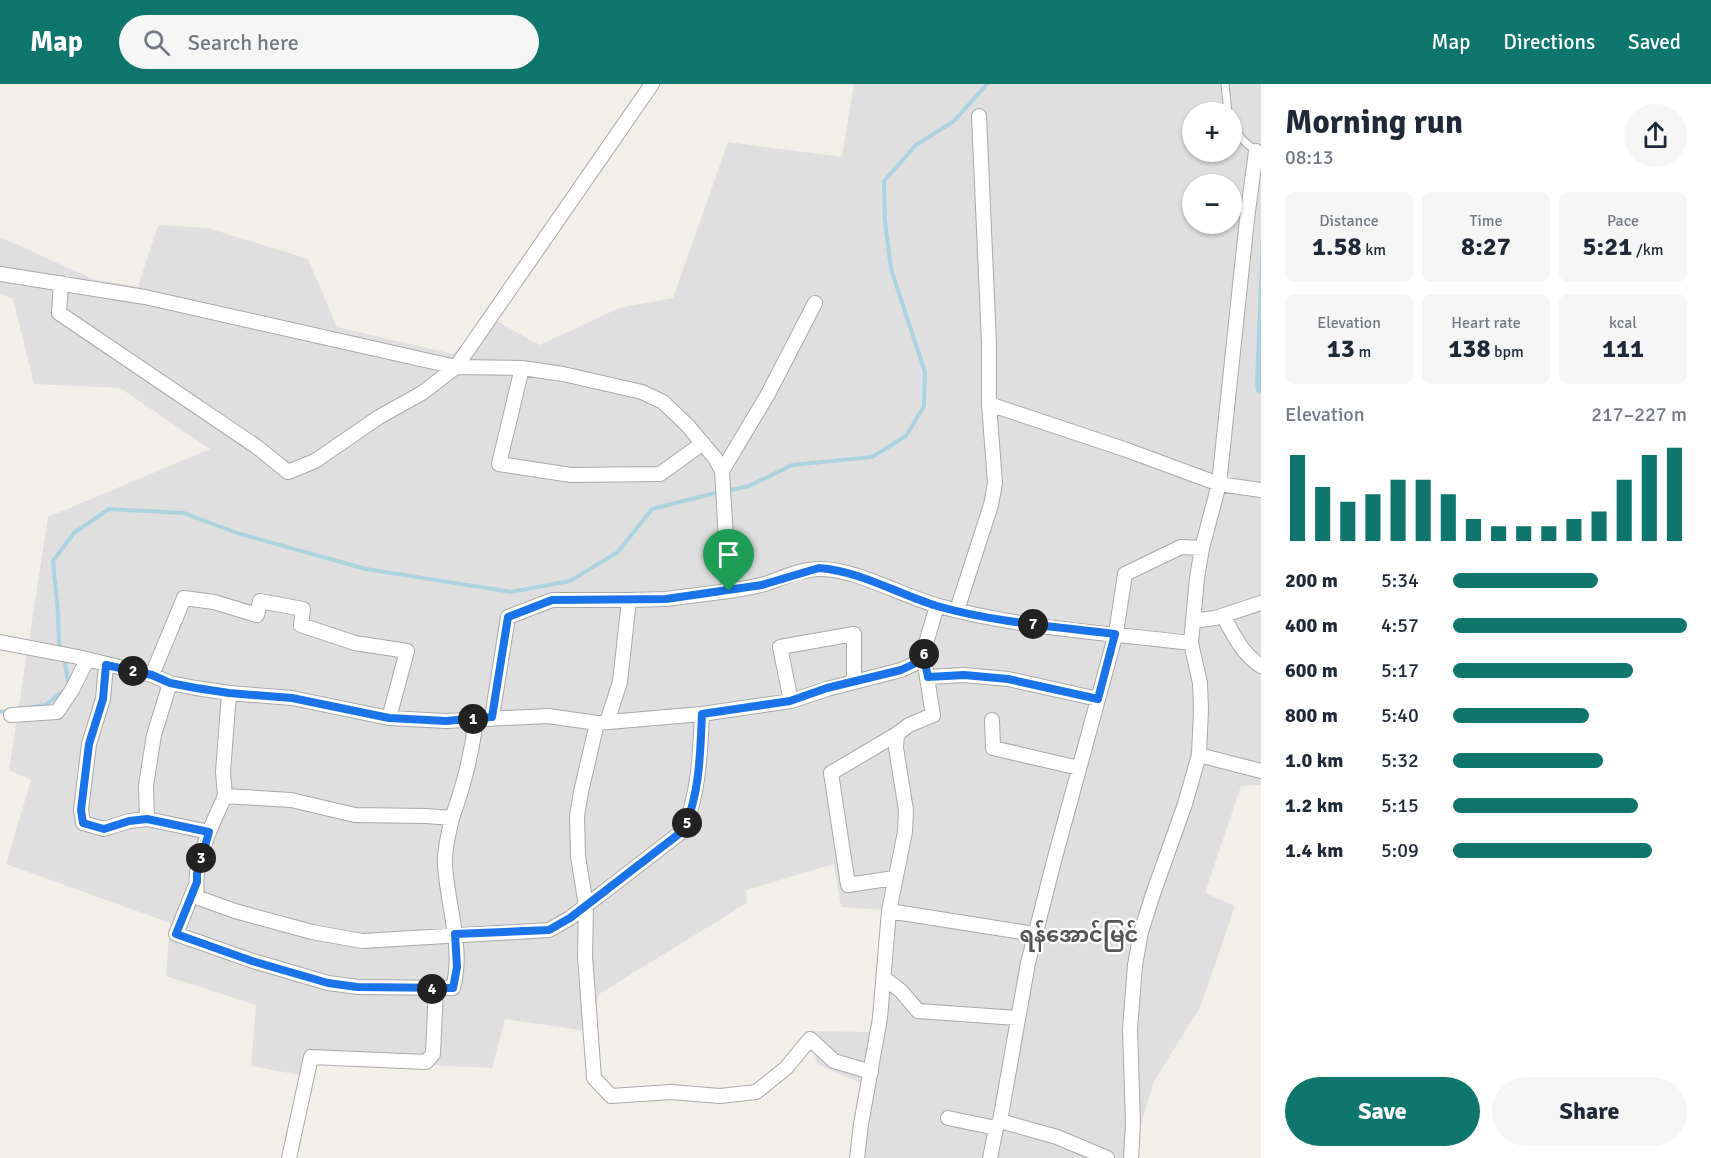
<!DOCTYPE html>
<html lang="en">
<head>
<meta charset="utf-8">
<style>
  body { margin:0; font-family:Signika,"Noto Sans Myanmar",sans-serif; background:#f6f6f7; color:#1f2937; height:100vh; display:flex; flex-direction:column; font-size:22px; white-space:nowrap }
  * { box-sizing:border-box; margin:0 }
  p { font-size:20px; color:#747a83 }
  .icon { flex:none; width:33px; height:33px; fill:none; stroke:currentColor; stroke-width:2; stroke-linecap:round; stroke-linejoin:round }
  .map { position:relative; flex:1; overflow:hidden }
  .side { display:flex; flex-direction:column; background:#fff; width:450px }
  .side>* { flex:none }
  .fabs { position:absolute; left:1182px; top:18px; display:grid; gap:12px }
  .fabs a { display:grid; place-items:center; width:60px; height:60px; border-radius:50%; background:#fff; box-shadow:0 2px 4px #0004; font-size:30px }
  .pin { position:absolute; display:grid; place-items:center; width:51px; height:51px; color:#fff; margin:-62px -26px; border-radius:50% 50% 50% 0; rotate:-45deg; box-shadow:0 0 6px #0007 }
  .pin .icon { rotate:45deg }
  .km { position:absolute; width:30px; height:30px; margin:-15px; border-radius:50%; background:#222; color:#fff; font-size:16px; line-height:30px; text-align:center }
  .round { display:grid; place-items:center; flex:none; width:63px; height:63px; border-radius:32px; background:#f6f6f7 }
  .overview { display:flex; align-items:center; justify-content:space-between; height:102px; padding:0 24px }
  h1 { font-size:33px; font-weight:700; line-height:45px }
  .metrics { display:grid; grid-template-columns:repeat(3,1fr); gap:9px; height:102px; padding:6px 24px }
  .metrics div { display:grid; align-content:center; border-radius:9px; background:#f6f6f7; text-align:center }
  .metrics b { font-size:26px; font-weight:700 }
  .metrics small { font-size:16px; font-weight:400 }
  .metrics p { font-size:16px }
  .chart { height:168px; padding:12px 24px }
  .chart p { display:flex; justify-content:space-between }
  .chart svg { width:100%; height:108px; margin-top:6px; stroke:#0f766e; stroke-width:6 }
  .button { display:flex; gap:12px; margin-top:auto; padding:12px 24px }
  .button a { flex:1; height:69px; border-radius:36px; background:#0f766e; color:#fff; font-size:24px; font-weight:700; line-height:69px; text-align:center }
  .button a+a { background:#f6f6f7; color:#1f2937 }
  ul { padding:0 24px; list-style:none; font-size:20px }
  li { display:grid; grid-template-columns:96px 72px 1fr; align-items:center; height:45px }
  li i { height:15px; border-radius:8px; background:#0f766e }
  header { display:flex; align-items:center; gap:36px; box-sizing:border-box; height:84px; padding:0 30px; background:#0f766e; color:#fff }
  header strong { font-size:28px }
  nav { display:flex; gap:33px; margin-inline-start:auto; font-size:21px }
  .search { width:420px; height:54px; background:#f6f6f7; display:flex; align-items:center; gap:15px; box-sizing:border-box; padding:0 21px; border-radius:33px; color:#747a83; font-size:22px }
  main { display:flex; flex:1; min-height:0 }
  .map>svg:first-child { display:block }
  .residential { fill:#e0dfdf; fill-rule:evenodd }
  .water { fill:#aad3df }
  .lines { fill:none; stroke-linecap:round; stroke-linejoin:round }
  .stream { stroke:#aad3df; stroke-width:4 }
  .service-casing { stroke:#a9a9a9; stroke-width:9 }
  .minor-casing { stroke:#a9a9a9; stroke-width:16 }
  .service { stroke:#fff; stroke-width:7 }
  .minor { stroke:#fff; stroke-width:14 }
  .route-casing { stroke:#fff; stroke-width:12 }
  .route { stroke:#1a73e8; stroke-width:8 }
  .labels { text-anchor:middle; stroke-width:4.5; stroke-linejoin:round; paint-order:stroke }
  .quarter-label { font-size:21px; font-weight:bold; fill:#555; stroke:#fff }
</style>
</head>
<body>
<header>
<strong>Map</strong>
<div class="search"><svg class="icon" aria-label="search" viewBox="0 0 24 24"><circle cx="10" cy="10" r="6"/><path d="M15 15l6 6"/></svg>Search here</div>
<nav><a>Map</a><a>Directions</a><a>Saved</a></nav>
</header>
<main>
<div class="map">
<svg width="1261" height="1074" viewBox="0 0 1261 1074">
  <rect width="100%" height="100%" fill="#f2efe9"/>
  <path class="residential" d="M854 0H1261V701L1241 702 1205 809 1235 822 1200 924 1154 997 1131 1074H856L863 1000 817 980 809 947 873 948 882 826 841 823 834 780 746 806 747 819 599 910 588 947 505 935 492 984 319 976 305 992 251 982 256 921 166 892 170 839 6 780 31 696 9 686 48 433 210 365 120 304 34 300 13 215 0 209V153L93 195 138 203 158 141 208 144 308 175 337 243 453 270 489 233 540 261 619 224 673 214 728 58 842 73ZM1192 28H1232V68H1192ZM1192 100H1232V140H1192Z"/>
  <path class="water" d="M1261 149V310L1256 308 1255 299Z"/>
  <g class="lines">
    <path class="stream" d="M727 407 749 402 792 381 872 373 906 352 924 322 925 288 891 185 885 137 884 97 916 61 954 37 987 0
      M62 566 59 559 58 529 53 477 74 449 109 425 184 429 237 449 366 485 511 508 570 497 618 468 652 425 719 408
      M32 623 45 621 69 603 64 573
      M0 628 10 627"/>
    <defs>
      <path id="service" d="M1225 0 1228 28
        M1232 40C1238 52 1245 61 1258 67"/>
      <path id="minor" d="M0 190 145 213 456 283 522 284 563 290 642 308 663 318 688 342 715 374 722 387 729 507C741 505 753 503 765 500 783 494 803 484 822 485 858 486 902 512 939 522 1020 544 1107 549 1191 559
        M61 199 59 229 257 363 288 388 315 377 379 333 422 309 456 283 652 0
        M522 284 499 380 571 391 660 390 703 359
        M989 320 1124 365 1219 400 1261 406
        M722 387 768 310 815 219
        M957 526 991 421 995 399 989 320V259L979 32
        M1223 532C1234 551 1242 570 1261 582
        M1193 537 1215 534 1261 519
        M0 558 78 573 152 591 170 599 196 604 229 609 292 614 389 634 446 637 548 632 597 639 702 630 791 617 827 605 901 586 916 579 923 569 937 522
        M106 581 103 615 89 660 81 726 83 739 104 745 129 737 147 735
        M152 591 184 514 214 518 257 531 260 517 303 525 301 541 355 559 407 567 389 634
        M928 593 964 591 1008 595 1098 615
        M170 599 154 651 146 701 147 735 209 748
        M229 609 223 688 225 712 291 716 355 731 426 732 452 734C464 701 472 669 476 635
        M791 617 780 563 854 550V598
        M11 631 57 628 72 606 87 576
        M492 633 508 533 552 516H629
        M992 636 993 664 1079 684
        M607 638 620 598 629 516 666 515 729 507
        M597 639 581 708 577 732 578 772 586 822 585 872 594 994 611 1012 671 1008 720 1012 756 1008 786 984 810 955 834 977 871 988
        M1199 671 1261 687
        M225 712C214 736 201 763 197 789 196 796 197 805 196 813L235 827 312 848 362 857 549 846 570 834 684 746C699 707 700 672 702 630
        M894 794 848 801 831 689 897 650
        M195 803 176 850 253 877 328 899 358 903 453 904C464 864 447 821 445 780 444 765 449 749 452 734
        M889 827 1035 850
        M884 894 901 907 918 927 1017 934
        M948 1034 996 1044
        M1000 1037 1028 879 1054 777 1116 549 1125 490 1181 463 1202 464
        M289 1074 311 973 426 978 433 970 436 905
        M857 1074 861 1040 880 934 889 827 905 748 906 726 896 664 897 650 909 641 933 631 923 569
        M990 1074 996 1044 1000 1037 1057 1053 1107 1074
        M1131 1074 1133 1040 1130 945 1135 881 1141 848 1153 810 1185 720 1199 671 1201 625 1200 599 1191 559 1197 494 1202 464 1219 400 1247 135 1256 67"/>
    </defs>
    <use href="#service" class="service-casing"/>
    <use href="#minor" class="minor-casing"/>
    <use href="#service" class="service"/>
    <use href="#minor" class="minor"/>
  </g>
  <g class="lines">
    <defs>
      <path id="route" d="M819 484C860 487 898 510 937 522 992 538 1058 543 1115 550L1098 615 1008 595 964 591 928 593 923 569 916 579 901 586 827 604 790 617 702 630C700 672 700 707 684 746L570 834 549 846 455 850 457 883 453 904 357 903 328 899 252 877 176 850 197 798V790L209 748 147 735 129 737 104 745 83 739 81 726 89 660 103 615 106 581 152 591 170 599 196 604 229 609 292 614 389 634 446 637 492 633 508 533 552 516 666 515 762 501Z"/>
    </defs>
    <use href="#route" class="route-casing"/>
    <use href="#route" class="route"/>
  </g>
  <g class="labels">
    <g class="quarter-label">
      <text x="1079" y="858">ရန်အောင်မြင်</text>
    </g>
  </g>
</svg>
<div class="fabs">
<a>+</a>
<a>−</a>
</div>
<div class="pin" style="left:729px;top:507px;background:#1e9e55"><svg class="icon" aria-label="arrive" viewBox="0 0 24 24"><path d="M6 21V4h12l-3 4 3 4H6"/></svg></div>
<b class="km" style="left:473px;top:635px">1</b>
<b class="km" style="left:133px;top:587px">2</b>
<b class="km" style="left:201px;top:774px">3</b>
<b class="km" style="left:432px;top:905px">4</b>
<b class="km" style="left:687px;top:739px">5</b>
<b class="km" style="left:924px;top:570px">6</b>
<b class="km" style="left:1033px;top:540px">7</b>
</div>
<section class="side">
<div class="overview"><div><h1>Morning run</h1><p>08:13</p></div><a class="round"><svg class="icon" aria-label="share" viewBox="0 0 24 24"><path d="M12 15V3M7 8l5-5 5 5M5 13v7h14v-7"/></svg></a></div>
<div class="metrics">
<div><p>Distance</p><b>1.58<small> km</small></b></div>
<div><p>Time</p><b>8:27</b></div>
<div><p>Pace</p><b>5:21<small> /km</small></b></div>
</div>
<div class="metrics">
<div><p>Elevation</p><b>13<small> m</small></b></div>
<div><p>Heart rate</p><b>138<small> bpm</small></b></div>
<div><p>kcal</p><b>111</b></div>
</div>
<div class="chart"><p><span>Elevation</span>217–227 m</p>
<svg viewBox="0 0 160 44" preserveAspectRatio="none"><path d="M5 44V9M15 44V22M25 44V28M35 44V25M45 44V19M55 44V19M65 44V25M75 44V35M85 44V38M95 44V38M105 44V38M115 44V35M125 44V32M135 44V19M145 44V9M155 44V6"/></svg>
</div>
<ul>
<li><b>200 m</b>5:34<i style="width:62%"></i></li>
<li><b>400 m</b>4:57<i style="width:100%"></i></li>
<li><b>600 m</b>5:17<i style="width:77%"></i></li>
<li><b>800 m</b>5:40<i style="width:58%"></i></li>
<li><b>1.0 km</b>5:32<i style="width:64%"></i></li>
<li><b>1.2 km</b>5:15<i style="width:79%"></i></li>
<li><b>1.4 km</b>5:09<i style="width:85%"></i></li>
</ul>
<div class="button"><a>Save</a><a>Share</a></div>
</section>
</main>
</body>
</html>
